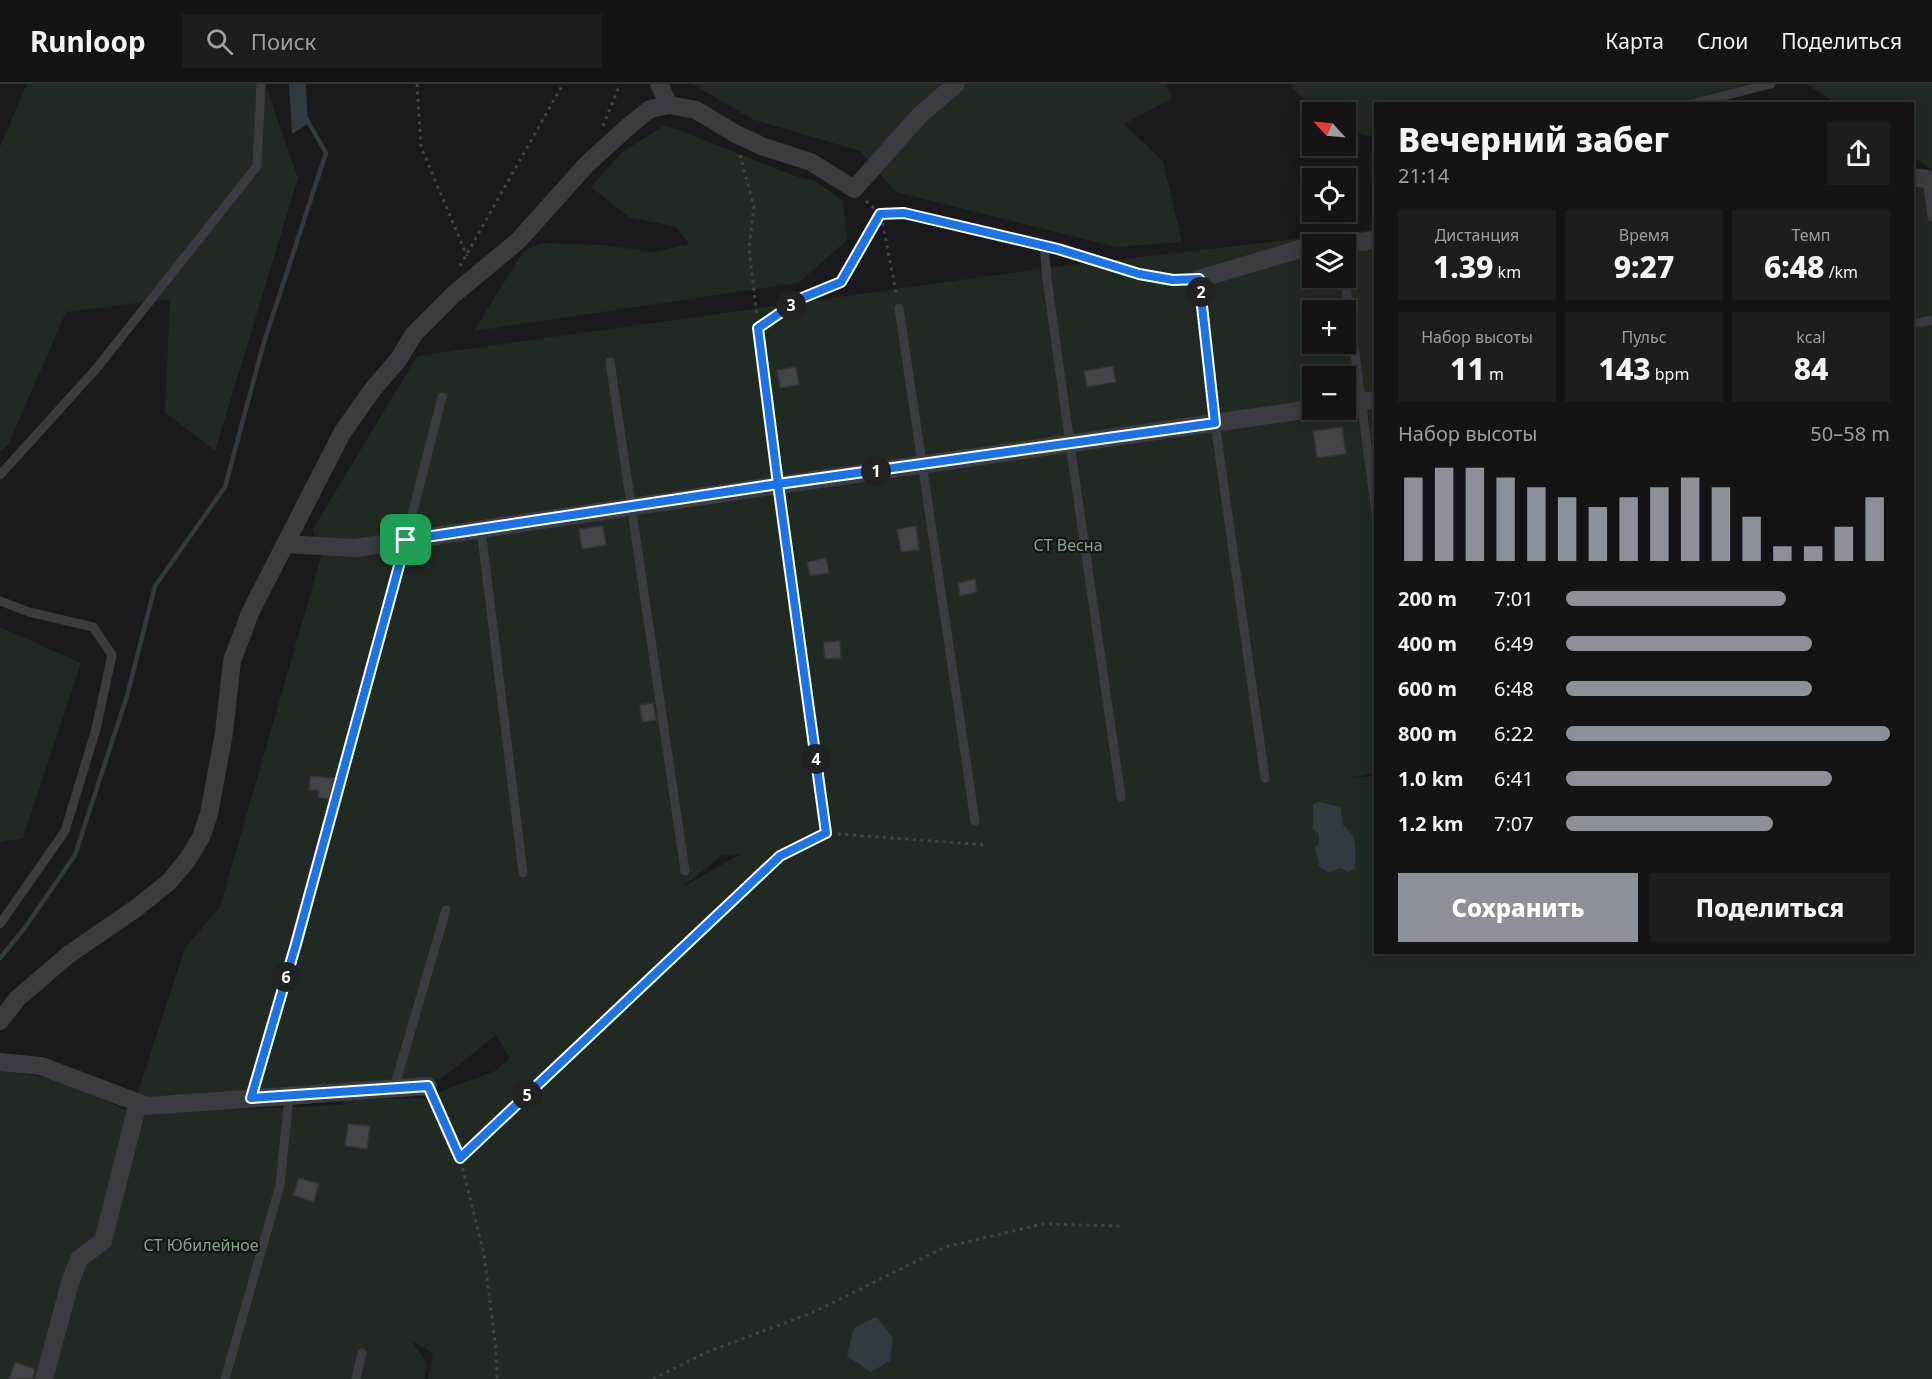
<!DOCTYPE html>
<html lang="ru">
<head>
<meta charset="utf-8">
<style>
  body { margin:0; font-family:"Noto Sans",sans-serif; background:#1d1d1e; color:#f1f3f6; height:100vh; display:flex; flex-direction:column; font-size:22px; white-space:nowrap }
  * { box-sizing:border-box; margin:0 }
  p { font-size:20px; color:#9d9ea0 }
  .icon { flex:none; width:33px; height:33px; fill:none; stroke:currentColor; stroke-width:2; stroke-linecap:round; stroke-linejoin:round }
  .map { position:relative; flex:1; overflow:hidden }
  .side { position:absolute; left:1374px; top:18px; width:540px; height:852px; display:flex; flex-direction:column; background:#141415; border-radius:0px; box-shadow:0 3px 15px #0003,0 0 0 2px #333334 }
  .side>* { flex:none }
  .needle { width:39px; rotate:296deg }
  .tools { position:absolute; left:1302px; top:18px; display:grid; gap:12px }
  .tools a { display:grid; place-items:center; width:54px; height:54px; border-radius:0px; background:#141415; box-shadow:0 3px 15px #0003,0 0 0 2px #333334; font-size:30px }
  .pin { position:absolute; display:grid; place-items:center; width:51px; height:51px; color:#fff; margin:-26px; border-radius:12px; box-shadow:0 3px 9px #0006 }
  .km { position:absolute; width:30px; height:30px; margin:-15px; border-radius:50%; background:#222; color:#fff; font-size:16px; line-height:30px; text-align:center }
  .round { display:grid; place-items:center; flex:none; width:63px; height:63px; border-radius:0px; background:#1d1d1e }
  .head { display:flex; align-items:center; justify-content:space-between; height:102px; padding:0 24px }
  h1 { font-size:33px; font-weight:800; line-height:45px }
  .figures { display:grid; grid-template-columns:repeat(3,1fr); gap:9px; height:102px; padding:6px 24px }
  .figures div { display:grid; align-content:center; border-radius:0px; background:#1d1d1e; text-align:center }
  .figures b { font-size:30px; font-weight:800 }
  .figures small { font-size:16px; font-weight:400 }
  .figures p { font-size:16px }
  .chart { height:168px; padding:12px 24px }
  .chart p { display:flex; justify-content:space-between }
  .chart svg { width:100%; height:108px; margin-top:6px; stroke:#8c9099; stroke-width:6 }
  .primary-button { display:flex; gap:12px; margin-top:auto; padding:12px 24px }
  .primary-button a { flex:1; height:69px; border-radius:0px; background:#8c9099; color:#fff; font-size:24px; font-weight:800; line-height:69px; text-align:center }
  .primary-button a+a { background:#1d1d1e; color:#f1f3f6 }
  ul { padding:0 24px; list-style:none; font-size:20px }
  li { display:grid; grid-template-columns:96px 72px 1fr; align-items:center; height:45px }
  li i { height:15px; border-radius:8px; background:#8c9099 }
  header { display:flex; align-items:center; gap:36px; box-sizing:border-box; height:84px; padding:0 30px; background:#141415; border-bottom:2px solid #333334 }
  header strong { font-size:28px }
  nav { display:flex; gap:33px; margin-inline-start:auto; font-size:21px }
  .search { width:420px; height:54px; background:#1d1d1e; display:flex; align-items:center; gap:15px; box-sizing:border-box; padding:0 21px; border-radius:0px; color:#9d9ea0; font-size:22px }
  .map>svg:first-child { display:block }
  .green { fill:#212a22; fill-rule:evenodd }
  .water { fill:#2f3a41 }
  .lines { fill:none; stroke-linecap:round; stroke-linejoin:round }
  .stream { stroke:#2f3a41; stroke-width:4.5 }
  .building { fill:#444549; stroke:#343438; stroke-width:1.5 }
  .path { stroke:#414348; stroke-width:3; stroke-dasharray:3 4.5; stroke-linecap:butt }
  .service { stroke:#3b3c41; stroke-width:9 }
  .minor { stroke:#3b3c41; stroke-width:18 }
  .route-casing { stroke:#fff; stroke-width:12 }
  .route { stroke:#1a73e8; stroke-width:8 }
  .labels { text-anchor:middle; stroke-width:4.5; stroke-linejoin:round; paint-order:stroke }
  .park-label { font-size:16px; fill:#83a684; stroke:#151517 }
</style>
</head>
<body>
<header>
<strong>Runloop</strong>
<div class="search"><svg class="icon" aria-label="search" viewBox="0 0 24 24"><circle cx="10" cy="10" r="6"/><path d="M15 15l6 6"/></svg>Поиск</div>
<nav><a>Карта</a><a>Слои</a><a>Поделиться</a></nav>
</header>
<div class="map">
<svg width="1932" height="1295" viewBox="0 0 1932 1295">
  <rect width="100%" height="100%" fill="#1a1a1c"/>
  <path class="green" d="M27 0H265L298 94 215 367 165 328 170 215 66 228 8 361 0 368V63Z
    M692 0H1166L1172 14 1124 40 1163 77 1182 158 1116 163 896 108 860 67 752 35Z
    M1291 0H1763L1702 20H1376L1375 53 1346 46V28H1319L1292 4Z
    M1807 0H1932V86L1913 73 1912 20 1835 19Z
    M665 41 795 92 815 97 843 117 847 156 798 199 474 247 523 168 540 159 603 161 655 168 689 160 676 143 629 133 591 103 621 69Z
    M1913 83 1932 97V1295H428L433 1269 412 1257 427 1280 425 1295H0V986L64 997 133 1029 343 1021 344 1016 424 1014 495 987 510 974 496 951 441 995 136 1014 185 864 220 823 321 473 313 445 417 272 1054 183 1375 146V689L1344 695 1375 692 1376 868H1912ZM1312 160H1346V194H1312ZM1312 226H1346V260H1312ZM1312 292H1346V326H1312ZM1341 723 1343 741 1316 763 1319 760V750ZM741 770 683 803H682L722 771Z
    M0 543 81 579 23 754 0 758Z"/>
  <path class="water" d="M289 0H306L308 40 292 50Z
    M1319 718 1341 723 1343 741C1359 754 1355 765 1355 784L1348 788 1341 784 1328 789 1319 782 1315 763 1319 760V750L1313 745V720Z
    M876 1233 893 1253 890 1277 871 1288 847 1272 854 1244Z"/>
  <g class="lines">
    <path class="stream" d="M0 874 24 845 75 771 127 612 155 502 225 403 264 258 326 69 306 34"/>
  </g>
  <path class="building" d="M1113 282 1116 298 1087 303 1084 287Z
    M796 283 799 301 780 304 777 286Z
    M1342 343 1346 370 1317 374 1313 347Z
    M603 442 606 461 582 465 579 445Z
    M916 442 919 466 901 468 897 445Z
    M826 474 829 489 810 492 807 478Z
    M975 495 977 508 960 512 958 499Z
    M840 557 841 574 825 575 823 558Z
    M653 619 656 636 642 638 640 621Z
    M310 692 334 694 329 715 318 714 319 706H309Z
    M348 1040 370 1042 367 1065 345 1062Z
    M299 1094 319 1100 314 1118 293 1111Z
    M15 1278 35 1285 33 1295H9Z"/>
  <g class="lines">
    <path class="path" d="M417 0 421 63 467 172
      M603 42 620 0
      M740 71 754 123 749 164 757 233
      M866 117 880 130 904 129 1033 160
      M881 132 897 213
      M1054 165C1097 176 1140 197 1185 195
      M460 182 563 0
      M767 238 802 214 841 198 880 130
      M838 750 987 761
      M434 1015 460 1074 484 1170 496 1266 497 1295
      M460 1074 780 772 817 753
      M653 1295 707 1268 814 1228 945 1163 1043 1140 1120 1142"/>
    <path class="service" d="M1692 20 1771 0
      M1927 95 1932 133
      M1044 162 1047 195 1070 360 1121 713
      M1345 194 1376 429
      M1199 195 1215 339 1265 694
      M899 224 975 737
      M1912 240 1932 236
      M758 244 778 401 827 749
      M610 278 685 787
      M0 391 96 285 257 82 261 0
      M481 445 523 789
      M0 517 29 528 93 543 112 571 96 645 65 747 0 840
      M394 1004 446 826
      M251 1014C319 782 383 548 442 313
      M225 1295 280 1101 289 1012
      M356 1295 362 1269"/>
    <path class="minor" d="M659 0 669 21
      M1912 93 1927 95 1932 99
      M1345 160 1376 156
      M1199 195 1300 165 1312 164
      M1346 320 1376 316
      M286 460 355 464 778 401 1312 325
      M0 937 17 915 68 871 135 825 169 798 188 775 201 753 209 730 224 649 232 577 250 529 342 349 373 305 398 276 414 250 454 210 518 157 587 80 630 41 650 25 669 21 696 26 736 50 764 63 811 78 854 105 920 31 956 0
      M0 978 41 982 147 1022 428 1002
      M44 1295 70 1199 79 1175 103 1157 138 1019"/>
  </g>
  <g class="lines">
    <defs>
      <path id="route" d="M406 456 778 400 1215 339 1199 195 1173 196 1139 190 1058 165 904 129 880 130 841 198 802 214 758 244 778 400 826 749 780 772 460 1074 428 1002 251 1014 296 860 406 456"/>
    </defs>
    <use href="#route" class="route-casing"/>
    <use href="#route" class="route"/>
  </g>
  <g class="labels">
    <g class="park-label">
      <text x="1068" y="467">СТ Весна</text>
      <text x="201" y="1167">СТ Юбилейное</text>
    </g>
  </g>
</svg>
<div class="tools">
<a><svg class="needle" viewBox="-14 -14 28 28"><path d="M0-13l5 13h-10z" fill="#e53935"/><path d="M0 13l5-13h-10z" fill="#9d9ea0"/></svg></a>
<a><svg class="icon" aria-label="locate" viewBox="0 0 24 24"><circle cx="12" cy="12" r="6"/><path d="M12 2v4M12 18v4M2 12h4M18 12h4"/></svg></a>
<a><svg class="icon" aria-label="layers" viewBox="0 0 24 24"><path d="M12 4l9 5-9 5-9-5zM3 14l9 5 9-5"/></svg></a>
<a>+</a>
<a>−</a>
</div>
<div class="pin" style="left:406px;top:456px;background:#1e9e55"><svg class="icon" aria-label="arrive" viewBox="0 0 24 24"><path d="M6 21V4h12l-3 4 3 4H6"/></svg></div>
<b class="km" style="left:876px;top:387px">1</b>
<b class="km" style="left:1201px;top:208px">2</b>
<b class="km" style="left:791px;top:221px">3</b>
<b class="km" style="left:816px;top:675px">4</b>
<b class="km" style="left:527px;top:1011px">5</b>
<b class="km" style="left:286px;top:893px">6</b>
<section class="side">
<div class="head"><div><h1>Вечерний забег</h1><p>21:14</p></div><a class="round"><svg class="icon" aria-label="share" viewBox="0 0 24 24"><path d="M12 15V3M7 8l5-5 5 5M5 13v7h14v-7"/></svg></a></div>
<div class="figures">
<div><p>Дистанция</p><b>1.39<small> km</small></b></div>
<div><p>Время</p><b>9:27</b></div>
<div><p>Темп</p><b>6:48<small> /km</small></b></div>
</div>
<div class="figures">
<div><p>Набор высоты</p><b>11<small> m</small></b></div>
<div><p>Пульс</p><b>143<small> bpm</small></b></div>
<div><p>kcal</p><b>84</b></div>
</div>
<div class="chart"><p><span>Набор высоты</span>50–58 m</p>
<svg viewBox="0 0 160 44" preserveAspectRatio="none"><path d="M5 44V10M15 44V6M25 44V6M35 44V10M45 44V14M55 44V18M65 44V22M75 44V18M85 44V14M95 44V10M105 44V14M115 44V26M125 44V38M135 44V38M145 44V30M155 44V18"/></svg>
</div>
<ul>
<li><b>200 m</b>7:01<i style="width:68%"></i></li>
<li><b>400 m</b>6:49<i style="width:76%"></i></li>
<li><b>600 m</b>6:48<i style="width:76%"></i></li>
<li><b>800 m</b>6:22<i style="width:100%"></i></li>
<li><b>1.0 km</b>6:41<i style="width:82%"></i></li>
<li><b>1.2 km</b>7:07<i style="width:64%"></i></li>
</ul>
<div class="primary-button"><a>Сохранить</a><a>Поделиться</a></div>
</section>
</div>
</body>
</html>
